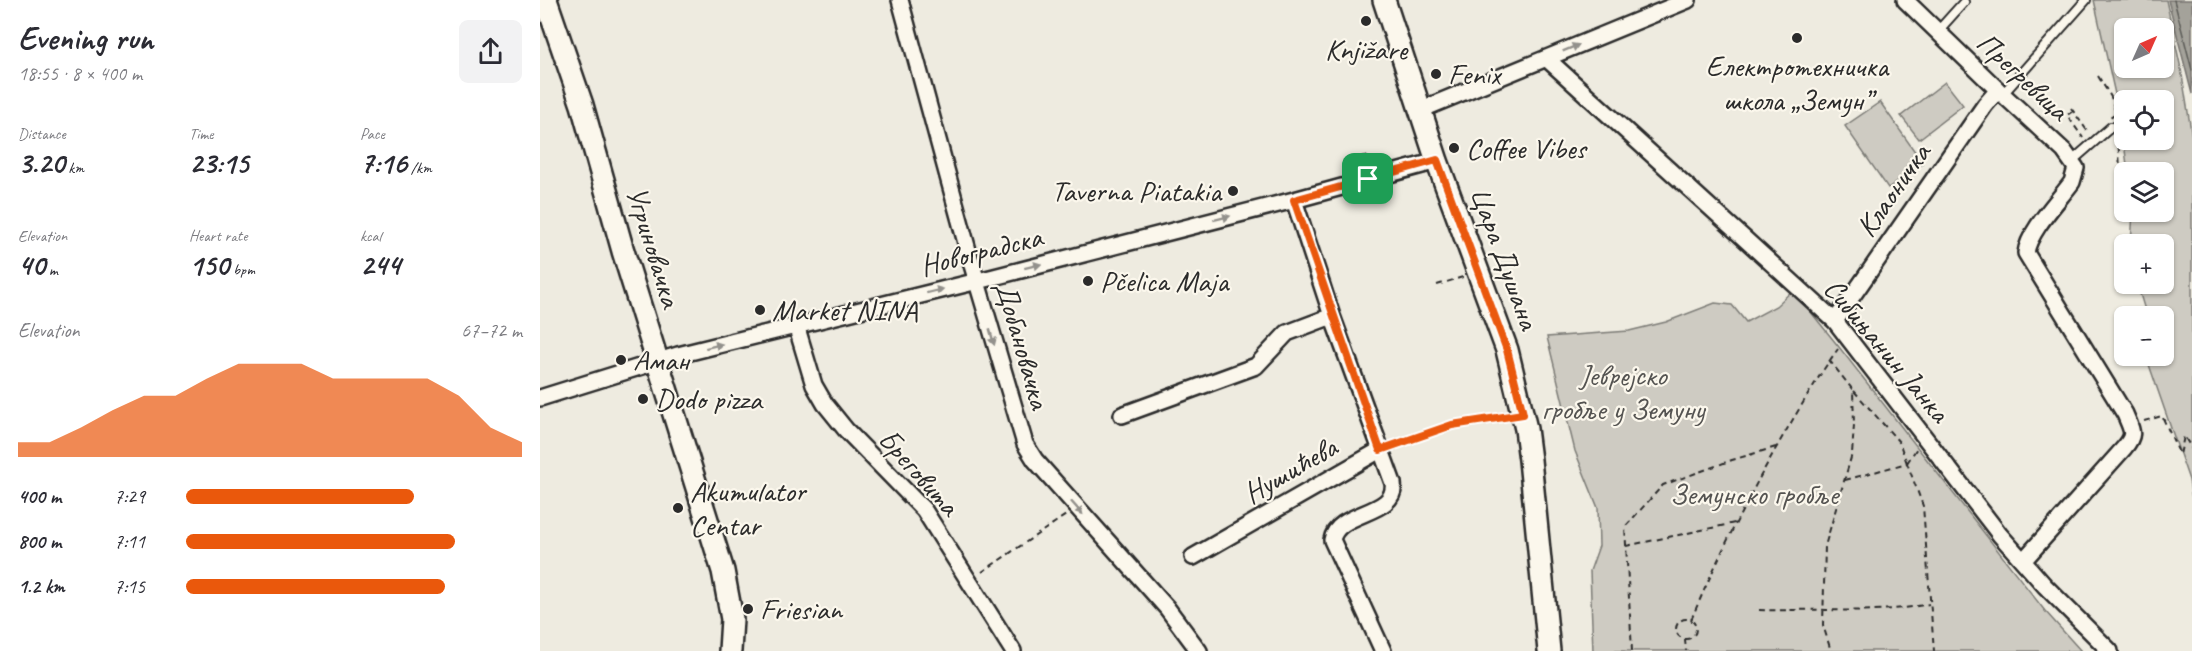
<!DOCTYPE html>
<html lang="en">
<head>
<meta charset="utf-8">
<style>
  body { margin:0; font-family:Caveat,sans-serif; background:#f2f2f3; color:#2b2b33; height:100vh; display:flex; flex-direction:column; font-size:22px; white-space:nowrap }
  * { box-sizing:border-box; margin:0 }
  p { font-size:20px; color:#7c7c81 }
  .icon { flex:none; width:33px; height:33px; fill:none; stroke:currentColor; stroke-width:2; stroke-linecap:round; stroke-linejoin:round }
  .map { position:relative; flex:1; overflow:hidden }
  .sheet { display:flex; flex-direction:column; background:#fff; width:540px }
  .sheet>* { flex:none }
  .needle { width:39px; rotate:45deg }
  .buttons { position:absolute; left:1574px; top:18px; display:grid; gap:12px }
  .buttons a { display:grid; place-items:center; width:60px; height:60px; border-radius:9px; background:#fff; box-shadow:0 2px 4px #0004; font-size:30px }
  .pin { position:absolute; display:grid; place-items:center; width:51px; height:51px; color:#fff; margin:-26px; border-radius:12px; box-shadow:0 3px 9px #0006 }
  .round { display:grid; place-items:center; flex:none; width:63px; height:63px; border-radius:9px; background:#f2f2f3 }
  .summary { display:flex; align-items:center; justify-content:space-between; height:102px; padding:0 18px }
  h1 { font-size:33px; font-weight:800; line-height:45px }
  .metrics { display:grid; grid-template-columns:repeat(3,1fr); gap:9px; height:102px; padding:6px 18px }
  .metrics div { display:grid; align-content:center }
  .metrics b { font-size:30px; font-weight:800 }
  .metrics small { font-size:16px; font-weight:400 }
  .metrics p { font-size:16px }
  .chart { height:168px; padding:12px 18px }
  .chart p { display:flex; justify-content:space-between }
  .chart svg { width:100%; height:108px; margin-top:6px; fill:#ea580c; opacity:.7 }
  ul { padding:0 18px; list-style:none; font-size:20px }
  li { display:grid; grid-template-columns:96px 72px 1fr; align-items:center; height:45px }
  li i { height:15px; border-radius:8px; background:#ea580c }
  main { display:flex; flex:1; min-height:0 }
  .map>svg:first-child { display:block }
  .green { fill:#cecbc2; stroke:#7c7b76; stroke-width:1.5; fill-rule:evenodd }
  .water { fill:#a4a29a; stroke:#74726e; stroke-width:1.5 }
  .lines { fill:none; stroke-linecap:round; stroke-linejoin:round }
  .shore { stroke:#5b5b57; stroke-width:1.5 }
  .service-casing { stroke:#2b2b2b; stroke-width:12 }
  .minor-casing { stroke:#2b2b2b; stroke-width:20 }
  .secondary-casing { stroke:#2b2b2b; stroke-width:26 }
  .path { stroke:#2b2b2b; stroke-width:2; stroke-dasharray:6 4.5; stroke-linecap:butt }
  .service { stroke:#fbf7ec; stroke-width:8 }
  .minor { stroke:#fbf7ec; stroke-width:15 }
  .secondary { stroke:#fbf7ec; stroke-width:21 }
  .oneway { fill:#93918c }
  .route-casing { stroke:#fff; stroke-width:12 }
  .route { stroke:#ea580c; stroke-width:8 }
  .poi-dot { fill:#2b2b2b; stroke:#fbf7ec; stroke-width:2 }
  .labels { text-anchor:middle; stroke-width:4.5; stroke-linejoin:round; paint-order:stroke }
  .poi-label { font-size:30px; fill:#2b2b2b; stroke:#fbf7ec; text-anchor:start }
  .street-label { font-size:30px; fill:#2b2b2b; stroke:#fbf7ec }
  .park-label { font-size:30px; fill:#545351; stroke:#fbf7ec }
</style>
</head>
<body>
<main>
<section class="sheet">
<div class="summary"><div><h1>Evening run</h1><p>18:55 · 8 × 400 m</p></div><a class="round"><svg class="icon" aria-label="share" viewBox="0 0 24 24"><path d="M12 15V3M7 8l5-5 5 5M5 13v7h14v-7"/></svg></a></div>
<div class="metrics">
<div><p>Distance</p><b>3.20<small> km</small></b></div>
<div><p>Time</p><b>23:15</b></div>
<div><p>Pace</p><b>7:16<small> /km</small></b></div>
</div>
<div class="metrics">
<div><p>Elevation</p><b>40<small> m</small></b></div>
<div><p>Heart rate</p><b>150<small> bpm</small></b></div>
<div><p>kcal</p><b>244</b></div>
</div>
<div class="chart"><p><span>Elevation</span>67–72 m</p>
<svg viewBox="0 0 160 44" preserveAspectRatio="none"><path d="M0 44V38L10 38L20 32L30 25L40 19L50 19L60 12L70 6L80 6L90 6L100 12L110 12L120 12L130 12L140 19L150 32L160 38V44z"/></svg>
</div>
<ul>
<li><b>400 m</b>7:29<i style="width:68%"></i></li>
<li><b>800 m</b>7:11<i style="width:80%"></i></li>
<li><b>1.2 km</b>7:15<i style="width:77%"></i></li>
</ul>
</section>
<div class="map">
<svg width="1652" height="651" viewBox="0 0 1652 651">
  <rect width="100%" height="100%" fill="#eeebe0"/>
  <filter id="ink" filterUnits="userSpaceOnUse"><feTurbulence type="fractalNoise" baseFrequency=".0167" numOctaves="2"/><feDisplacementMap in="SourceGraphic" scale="12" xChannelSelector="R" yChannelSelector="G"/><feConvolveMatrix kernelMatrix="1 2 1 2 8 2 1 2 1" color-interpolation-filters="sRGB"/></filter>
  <g filter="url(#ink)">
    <path class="green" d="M1554 0H1626L1641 69 1652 137V499L1649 480 1606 356H1623V316H1604V307L1597 284H1623V244H1591L1593 212H1623V172H1588L1581 121ZM1584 28H1623V68H1584ZM1584 100H1623V140H1584Z
      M1405 82 1423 105 1379 139 1361 116Z
      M1340 102 1383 163 1348 188 1305 126Z
      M1253 290 1299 347 1505 611 1541 651H1053L1050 571 1059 546 1058 508 1035 451 1007 337 1089 331 1126 322 1175 303 1192 305 1206 322 1236 306Z"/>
    <path class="water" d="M1628 0H1652V94Z"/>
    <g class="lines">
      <path class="shore" d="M1634 0 1652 70"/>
      <defs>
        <path id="service" d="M1397 32 1424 2
          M1462 95 1546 0
          M824 161 828 179
          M1532 161 1571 127"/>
        <path id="minor" d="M360 0 432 265 485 444 495 460 627 608 659 651
          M1365 0 1458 90 1524 151 1536 168 1532 182C1519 200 1488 232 1486 253L1585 414C1592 431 1596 434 1584 448L1483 561
          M1006 58 1295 321 1460 535 1505 586 1570 651
          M880 110 1148 0
          M754 200 792 316 853 483C858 516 797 510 792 540L843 651
          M1295 321 1445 105 1458 90
          M256 325 274 385 285 404 306 430 384 510 473 651
          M0 398 138 355 450 278 754 200 897 161
          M582 415 716 366 747 333 792 316
          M653 557 840 450"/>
        <path id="secondary" d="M6 0 42 105 83 251 183 571 192 619 190 651
          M844 0 897 161 967 350 986 429 990 460 1009 651"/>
      </defs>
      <use href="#service" class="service-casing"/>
      <use href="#minor" class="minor-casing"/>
      <use href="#secondary" class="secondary-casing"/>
      <path class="path" d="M1558 76 1571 97 1576 113 1570 117
        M1531 108 1548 132
        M1533 111 1527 115 1543 138
        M1578 136 1581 185
        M897 285 923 277
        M1289 360 1313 390 1314 425 1312 454 1285 546 1283 625 1291 651
        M1314 391 1359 442 1367 463
        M1604 421 1622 416 1640 455 1644 436 1652 449
        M854 445 912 425 965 417
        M1367 463 1377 448
        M1305 480 1367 463 1383 506 1394 651
        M1086 546 1195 523
        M442 572 526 515
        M1219 610C1241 611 1264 609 1286 610 1321 611 1354 611 1389 604
        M1136 629a10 10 0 1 1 20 0a10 10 0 1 1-20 0Z
        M1151 620C1182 548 1217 478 1258 411 1271 390 1283 369 1298 349
        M1145 639 1146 651
        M1092 651 1085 527 1123 485 1192 460 1236 447"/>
      <use href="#service" class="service"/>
      <use href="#minor" class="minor"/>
      <use href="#secondary" class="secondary"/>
    </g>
    <defs><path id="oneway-solid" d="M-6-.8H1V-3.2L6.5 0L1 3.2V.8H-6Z" transform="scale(1.5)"/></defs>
    <g class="oneway">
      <use href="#oneway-solid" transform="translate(1031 48) rotate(-22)"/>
      <use href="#oneway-solid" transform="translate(682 218) rotate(-14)"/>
      <use href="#oneway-solid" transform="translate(493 266) rotate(-14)"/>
      <use href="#oneway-solid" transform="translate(395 291) rotate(-14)"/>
      <use href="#oneway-solid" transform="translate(452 337) rotate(74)"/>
      <use href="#oneway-solid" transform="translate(174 346) rotate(-14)"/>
      <use href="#oneway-solid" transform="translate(537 508) rotate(48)"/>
    </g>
  </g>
  <g class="lines" filter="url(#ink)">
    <defs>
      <path id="route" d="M897 160 967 350 983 414 912 425 840 450 754 200Z"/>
    </defs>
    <use href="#route" class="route-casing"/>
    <use href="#route" class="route"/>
  </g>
  <g class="poi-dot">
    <circle cx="826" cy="21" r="6"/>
    <circle cx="1257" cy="38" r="6"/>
    <circle cx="896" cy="74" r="6"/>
    <circle cx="914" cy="148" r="6"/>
    <circle cx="693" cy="191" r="6"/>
    <circle cx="548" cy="281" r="6"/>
    <circle cx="220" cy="310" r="6"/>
    <circle cx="81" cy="360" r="6"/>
    <circle cx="103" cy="399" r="6"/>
    <circle cx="138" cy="508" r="6"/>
    <circle cx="208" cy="609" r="6"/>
  </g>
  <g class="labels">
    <g class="poi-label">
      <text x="826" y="59" text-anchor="middle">Knjižare</text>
      <text x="1257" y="76" text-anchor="middle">Електротехничка<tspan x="1257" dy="34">школа „Земун”</tspan></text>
      <text x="908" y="84">Fenix</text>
      <text x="926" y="158">Coffee Vibes</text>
      <text x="681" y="201" text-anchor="end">Taverna Piatakia</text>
      <text x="560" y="291">Pčelica Maja</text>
      <text x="232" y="320">Market NINA</text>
      <text x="93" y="370">Аман</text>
      <text x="115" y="409">Dodo pizza</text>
      <text x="150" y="501">Akumulator<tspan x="150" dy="34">Centar</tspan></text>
      <text x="220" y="619">Friesian</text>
    </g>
    <g class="street-label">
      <text transform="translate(1483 76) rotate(43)" y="10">Прегревица</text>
      <text transform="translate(1353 190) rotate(-55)" y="10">Клаоничка</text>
      <text transform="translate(114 247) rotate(73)" y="10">Угриновачка</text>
      <text transform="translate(441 251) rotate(-14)" y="10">Новоградска</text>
      <text transform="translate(965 258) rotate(70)" y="10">Цара Душана</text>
      <text transform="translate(483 345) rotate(74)" y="10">Добановачка</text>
      <text transform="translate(1347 350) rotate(50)" y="10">Сибињанин Јанка</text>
      <text transform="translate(750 470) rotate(-30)" y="10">Нушићева</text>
      <text transform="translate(379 472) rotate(48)" y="10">Бреговита</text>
    </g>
    <g class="park-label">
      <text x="1083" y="385">Јеврејско<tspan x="1083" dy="34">гробље у Земуну</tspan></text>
      <text x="1214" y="504">Земунско гробље</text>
    </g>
  </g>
</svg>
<div class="buttons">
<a><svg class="needle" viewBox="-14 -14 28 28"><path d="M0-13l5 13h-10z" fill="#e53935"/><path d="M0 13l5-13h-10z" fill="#7c7c81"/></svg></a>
<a><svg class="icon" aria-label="locate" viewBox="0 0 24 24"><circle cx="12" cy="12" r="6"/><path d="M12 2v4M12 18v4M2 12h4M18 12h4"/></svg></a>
<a><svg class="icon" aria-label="layers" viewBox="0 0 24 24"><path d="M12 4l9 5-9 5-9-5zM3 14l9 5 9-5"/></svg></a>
<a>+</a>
<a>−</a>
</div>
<div class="pin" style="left:828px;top:179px;background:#1e9e55"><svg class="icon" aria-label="arrive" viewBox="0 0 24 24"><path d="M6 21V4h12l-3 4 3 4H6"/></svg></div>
</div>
</main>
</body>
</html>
